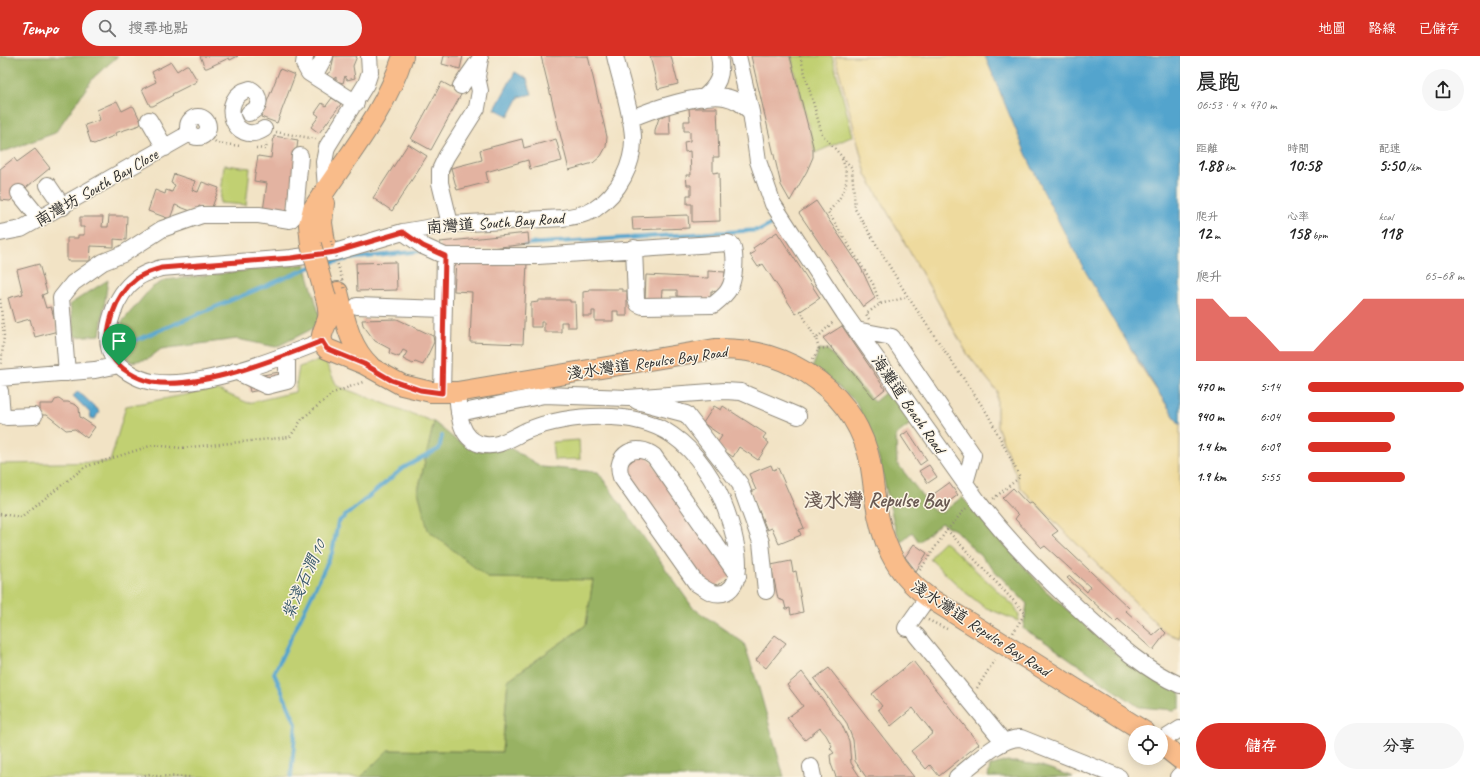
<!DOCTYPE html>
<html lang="zh-TW">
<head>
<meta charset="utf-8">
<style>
  body { margin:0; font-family:Caveat,"LXGW WenKai TC",sans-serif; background:#f6f6f6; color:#222; height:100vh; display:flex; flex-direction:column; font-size:15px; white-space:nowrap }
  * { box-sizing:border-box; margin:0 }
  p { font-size:13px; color:#767676 }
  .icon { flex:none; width:22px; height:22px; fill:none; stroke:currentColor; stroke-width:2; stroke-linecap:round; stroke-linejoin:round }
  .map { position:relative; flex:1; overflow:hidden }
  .panel { display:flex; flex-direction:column; background:#fff; width:300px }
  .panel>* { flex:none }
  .buttons { position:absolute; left:1128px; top:669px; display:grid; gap:8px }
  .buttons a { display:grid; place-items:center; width:40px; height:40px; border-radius:50%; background:#fff; box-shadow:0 2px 10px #0003; font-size:20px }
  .pin { position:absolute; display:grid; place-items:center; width:34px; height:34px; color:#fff; margin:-41px -17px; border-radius:50% 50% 50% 0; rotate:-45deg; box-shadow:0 0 4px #0007 }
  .pin .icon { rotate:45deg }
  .round { display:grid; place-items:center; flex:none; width:42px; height:42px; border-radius:21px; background:#f6f6f6 }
  .head { display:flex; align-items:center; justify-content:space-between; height:68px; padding:0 16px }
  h1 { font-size:22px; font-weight:600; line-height:30px }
  .figures { display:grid; grid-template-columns:repeat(3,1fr); gap:6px; height:68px; padding:4px 16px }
  .figures div { display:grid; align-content:center }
  .figures b { font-size:17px; font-weight:600 }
  .figures small { font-size:11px; font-weight:400 }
  .figures p { font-size:11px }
  .chart { height:112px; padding:8px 16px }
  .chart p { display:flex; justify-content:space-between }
  .chart svg { width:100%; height:72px; margin-top:4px; fill:#d93025; opacity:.7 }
  .button { display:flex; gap:8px; margin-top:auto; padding:8px 16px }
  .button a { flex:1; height:46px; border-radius:24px; background:#d93025; color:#fff; font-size:16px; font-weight:600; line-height:46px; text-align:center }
  .button a+a { background:#f6f6f6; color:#222 }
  ul { padding:0 16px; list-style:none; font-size:13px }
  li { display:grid; grid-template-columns:64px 48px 1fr; align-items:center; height:30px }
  li i { height:10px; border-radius:5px; background:#d93025 }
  header { display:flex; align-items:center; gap:24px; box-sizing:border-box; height:56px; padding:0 20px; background:#d93025; color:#fff }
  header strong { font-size:19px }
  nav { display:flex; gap:22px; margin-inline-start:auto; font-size:14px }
  .search { width:280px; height:36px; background:#f6f6f6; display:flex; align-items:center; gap:10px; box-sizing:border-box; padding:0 14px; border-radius:22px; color:#767676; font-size:15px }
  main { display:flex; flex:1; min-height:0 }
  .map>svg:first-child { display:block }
  .green { fill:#c1d072; stroke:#767e4e }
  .forest { fill:#98b264; stroke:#626e48 }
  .sand { fill:#eeda9e; stroke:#8c8264 }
  .water { fill:#52a4cd; stroke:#3e687c }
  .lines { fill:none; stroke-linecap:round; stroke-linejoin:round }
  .stream { stroke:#52a4cd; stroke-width:4 }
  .building { fill:#e3b3a1 }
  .minor-casing { stroke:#8e8778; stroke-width:18 }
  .major-casing { stroke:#8e8778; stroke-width:22 }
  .path { stroke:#8e8778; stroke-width:2.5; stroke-dasharray:1 3; stroke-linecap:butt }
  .minor { stroke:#fff; stroke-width:16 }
  .major { stroke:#f9bc8a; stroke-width:20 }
  .major-bridge-casing { stroke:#8e8778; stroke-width:22; stroke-linecap:butt }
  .path-bridge { stroke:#8e8778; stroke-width:2.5; stroke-dasharray:1 3; stroke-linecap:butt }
  .major-bridge { stroke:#f9bc8a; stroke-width:20 }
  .route-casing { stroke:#fff; stroke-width:8 }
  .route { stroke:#d93025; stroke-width:5 }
  .labels { text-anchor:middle; stroke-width:3; stroke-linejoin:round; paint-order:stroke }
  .street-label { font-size:16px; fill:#2b2b2b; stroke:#fcf5e5 }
  .water-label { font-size:17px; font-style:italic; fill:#3b5b6c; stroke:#fcf5e5 }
  .district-label { font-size:20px; font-weight:bold; fill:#6b5b54; stroke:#fcf5e5 }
</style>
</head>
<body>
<header>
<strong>Tempo</strong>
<div class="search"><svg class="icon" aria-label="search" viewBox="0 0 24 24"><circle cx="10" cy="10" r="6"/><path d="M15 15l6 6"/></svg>搜尋地點</div>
<nav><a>地圖</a><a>路線</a><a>已儲存</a></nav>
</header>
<main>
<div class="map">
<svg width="1180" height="721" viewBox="0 0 1180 721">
  <rect width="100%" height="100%" fill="#fcf5e5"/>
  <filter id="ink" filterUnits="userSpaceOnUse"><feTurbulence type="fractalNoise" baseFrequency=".025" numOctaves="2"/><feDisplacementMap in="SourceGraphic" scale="8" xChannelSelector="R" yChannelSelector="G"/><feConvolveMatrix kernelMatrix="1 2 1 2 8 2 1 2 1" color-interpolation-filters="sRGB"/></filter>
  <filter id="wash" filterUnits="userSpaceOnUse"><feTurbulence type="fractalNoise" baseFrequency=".012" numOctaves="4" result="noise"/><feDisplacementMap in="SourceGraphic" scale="16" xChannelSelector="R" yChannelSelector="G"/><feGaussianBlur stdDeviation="0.9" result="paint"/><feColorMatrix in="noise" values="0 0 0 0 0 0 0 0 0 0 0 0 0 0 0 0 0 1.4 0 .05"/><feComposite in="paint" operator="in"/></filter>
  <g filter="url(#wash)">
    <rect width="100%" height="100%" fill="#f2e3c5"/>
    <path class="green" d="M791 0H832L853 80 815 97Z
      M224 109 250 112 246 149 220 147Z
      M324 303 337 330 434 366 418 435 488 522 593 524 586 569 508 624 502 696 388 694 361 721H0V408L110 406 126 350 216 333 248 347 295 336 299 311Z
      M579 384 580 403 554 404 552 386Z
      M944 485 1015 551 1019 559 1018 565 984 551 965 536 930 503 937 492Z"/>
    <path class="forest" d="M0 0H118L94 21 55 77 0 97Z
      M305 208 322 268 276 291 237 283 161 293 148 303 131 306 120 293 122 266 151 232 165 224Z
      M108 224 100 279 75 281 70 248Z
      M819 293 828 294 874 346 887 335 913 366 896 379 897 407 934 455 942 457 962 441 1045 534 1124 604 1180 635V652L1174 654 1139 651 1041 583 1023 573 1027 548 955 474 941 467 919 486 912 476 901 486 895 472 879 403 856 346 824 318 812 313Z
      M434 366 456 384 476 395 510 392 542 411 598 416 693 552 744 587 758 629 784 721H361L388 694 502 696 508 624 586 569 593 524 488 522 428 474 418 435Z
      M1007 705 1039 709 1073 721H988L990 710Z"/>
    <path class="sand" d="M835 0H985L1032 110 1139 308 1180 369V582L1166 577 1021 432 997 370V335L968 299 866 118Z"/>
    <path class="water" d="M985 0H1180V369C1125 286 1073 200 1031 109 1015 73 1000 36 985 0Z
      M515 16 527 23 532 38 519 41 509 60 495 53Z
      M78 335 99 355 95 363 91 362 90 357 73 340Z"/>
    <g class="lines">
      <path class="stream" d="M524 188 761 174 777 165
        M322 209 348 203 422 195
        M134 285 311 211
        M291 721 296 668 274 617 332 497 338 466 403 412 439 393 442 380"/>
    </g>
    <g id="blocks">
      <path class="building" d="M200 0H238L230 4 229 2 207 12H205Z
        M334 0H357L353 10 355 22 347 24 345 20 343 27 336 25V21L332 24 327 18 331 15Z
        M444 0H463L460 13 442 8Z
        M541 0H588L607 81 606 91 601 100 593 107 569 114Z
        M650 0H671L678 28 658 33Z
        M751 0H790L813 90V101L807 115 790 145 781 129Z
        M171 6 177 15 186 9H188L197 24 196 26 172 38 173 39 153 50H150L142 33 156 26 152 16Z
        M280 13 295 19 277 67 261 61Z
        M442 26 462 37 431 94 411 83Z
        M332 42 341 48 319 77 311 71 319 60 315 57 322 47 326 50Z
        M117 45 122 55 132 50 134 51 141 66 140 69 115 77 116 79 94 88 91 87 85 69 100 64 97 54Z
        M689 52H717L719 101H713V117L719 116 720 165 692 166V148H687V139H691V129H687L686 119H691L690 95 685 96 684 86 690 85V75H684V65H690Z
        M669 57 670 79H655V74L659 62Z
        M274 80 298 84 288 159 263 155 267 127 254 125 258 100 271 102Z
        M522 83 524 92 556 83 562 105 530 113 528 104 486 116 488 126 457 134 451 112 482 104 480 94Z
        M408 88 427 100 392 155 373 142Z
        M35 93 50 112 10 145 0 144V113L14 102 17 106Z
        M174 118 195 125 192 134 198 136 202 126 219 132 211 154 199 150 196 157 175 149 170 163 148 155 155 134 165 138 166 134 172 136 175 129 171 127Z
        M816 145 861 212 875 242 863 251 799 157Z
        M688 159 689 172 633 174 632 161Z
        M109 160H127L126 184 114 183V191L91 190 90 205H67V182H78V179H84V171H80V161H103L102 171H108Z
        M777 176 820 242 796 258 763 208 758 211 750 199 755 196 753 192Z
        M528 177 529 188 441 197 440 186Z
        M396 206 397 234 357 235 356 207Z
        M456 206 527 207 523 288 470 286 472 236 454 235Z
        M39 208 47 237 42 239 46 252 51 251 58 275 35 281 30 263 15 267 8 242 23 238 17 214Z
        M708 215 725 216 724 236 711 235V244L677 240V234H662L661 246H645L646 219 708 222Z
        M589 233H622V235H627V260H618V255H613V265H595V255H592V260H583V236L589 235Z
        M538 244H570V246H575L576 271H567V266H561V276H544V266H541V271H531V247L538 246Z
        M397 263 433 280 434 286 423 309 415 306 413 308 403 303 407 296 403 294 399 301 389 297 390 293 375 285 363 269 362 264Z
        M842 270 885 333 874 342 823 282Z
        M279 316 281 323 265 326 263 319Z
        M247 322 265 333 250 336Z
        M59 343 63 346H68L76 349 79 352 80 361 95 371 87 382 75 373 66 374 47 359H40V348H53L55 344Z
        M714 350 721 354 723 350 766 378 763 382 769 387 758 404 739 391 733 401 716 389 722 380 703 367Z
        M908 375 927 404 920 409 901 380Z
        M644 396 733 518 710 534 621 413Z
        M771 409 773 414 778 412 804 472 799 474 801 479 779 488 772 472 767 474 751 436 756 434 749 418Z
        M929 409 937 421 928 427 919 415Z
        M949 427 958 439 940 452 931 440Z
        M1013 432 1028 448 1032 447 1058 475 1052 479 1129 552 1126 555 1153 579 1161 572 1166 577 1153 594 1118 563 1115 566 1067 522 1070 520 1087 536 1090 531 1045 490 1042 492 1015 463 1018 459 1002 442Z
        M914 488 927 497 916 515 905 501Z
        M791 505 793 516 796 515 803 556 791 559 790 552 786 553 784 545 778 543 771 509Z
        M775 579 786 587 766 612 756 604Z
        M913 605 979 688 939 720 930 709 926 713 911 695 933 677 913 652 891 670 878 653 882 650 872 638Z
        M829 612 914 721H866L855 705 853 684 846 666 814 623Z
        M802 616 842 669 849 685 851 707 860 721H836L831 708 830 699 834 697 830 692 832 690 826 679 820 672 805 684 787 662 803 650 787 629Z"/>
    </g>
  </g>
  <g filter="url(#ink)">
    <use href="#blocks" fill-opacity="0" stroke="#8e8778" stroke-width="1"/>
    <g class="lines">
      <defs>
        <path id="minor" d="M738 0 751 56 758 105 773 148 844 257 977 444C1010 488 1051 528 1092 565 1118 589 1147 615 1180 629
          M305 1 304 8 309 17 356 47
          M314 20 325 0
          M703 42C718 30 723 19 719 0
          M249 57C261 53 262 39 250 33 216 41 234 92 264 73
          M188 71a10 10 0 1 1 20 0a10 10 0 1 1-20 0Z
          M630 63C652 53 701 37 725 41 736 43 743 49 751 56
          M149 64 165 92
          M48 129 63 151
          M326 132 324 106 327 91 366 28 370 16 369 0
          M19 137 40 163
          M450 168 440 127V114L446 101 477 52 480 35 477 21 480 3 461 30
          M403 176 423 190 445 200H538L728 187 732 189C736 199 735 223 729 233 726 239 718 245 713 249L643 250 638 248 636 243 634 192
          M0 177 21 173 190 77
          M357 250 443 253
          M856 274 892 281 973 399 965 427
          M322 285C277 303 199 334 152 326 137 323 119 313 112 300 101 275 116 238 136 223 143 217 152 215 161 212L291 202 335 196 403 176 450 168 563 162C574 160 586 159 595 153 619 137 634 109 633 80 631 54 621 26 615 0
          M235 315 267 330 287 325V299
          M67 317 61 242 73 227 103 206 123 198 162 173 202 159H259L290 164 295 159 300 100
          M0 322 95 314 119 309
          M0 335 2 359 7 361 34 360
          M457 336C459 355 458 381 480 388 498 393 512 381 528 374 568 358 635 353 672 379 697 396 716 426 726 454 733 473 749 524 726 536 715 541 705 533 696 527L621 421C613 398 637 386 654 400L738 520
          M442 337 445 200
          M637 345 686 358 740 428 761 486 766 535
          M459 357 544 339 628 342 725 335 741 336 798 360
          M906 572 928 541
          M916 579 1003 685
          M1161 685 1180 673
          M811 711 813 721
          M957 721C974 708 1000 681 1021 682L1119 721
          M1178 721 1180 719"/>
        <path id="major" d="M324 147 322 167 325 187
          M311 189 309 169 313 153C345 103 385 57 403 0
          M338 236C345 263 349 290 370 310
          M326 242C328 249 329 255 328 262 325 274 316 282 327 293L364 308 402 329 431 336H457L715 293C749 292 778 299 807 317 837 336 858 363 868 397 872 412 873 427 875 442 881 483 893 516 928 541L1145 676
          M1161 688 1180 703"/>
      </defs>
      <use href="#minor" class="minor-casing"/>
      <use href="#major" class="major-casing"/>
      <path class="path" d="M800 0 822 78 852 112 855 153 908 241 987 357 1020 421 993 443
        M276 76 316 83
        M206 77 217 87 240 90
        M256 92 266 93 267 87
        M842 103C852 126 844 139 828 156L873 228 880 248
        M0 243 4 280 1 308
        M800 254 816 283
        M869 263 866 258 880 248 908 241
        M819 293 832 291
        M813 303 819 293 816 283 834 265
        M0 458 21 461 85 411 153 389 181 392 290 381 302 363 333 337 363 326
        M947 474 1025 557 1013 577
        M920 514 947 474 966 452
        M928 564 947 573
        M977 632 996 602
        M137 721 150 718 155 720 191 721"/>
      <use href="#minor" class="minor"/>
      <use href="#major" class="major"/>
      <defs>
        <path id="major-bridge" d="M311 189 326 242"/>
      </defs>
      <use href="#major-bridge" class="major-bridge-casing"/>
      <path class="path-bridge" d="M331 185 345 234"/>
      <use href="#major-bridge" class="major-bridge"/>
    </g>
  </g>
  <g class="lines" filter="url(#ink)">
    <defs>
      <path id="route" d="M403 176 423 190 445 200 442 337 420 334 391 324 364 308 327 293 322 285C277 303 199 334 152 326 137 323 119 313 112 300 101 275 116 238 136 223 143 217 152 215 161 212L291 202 335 196Z"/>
    </defs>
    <use href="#route" class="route-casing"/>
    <use href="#route" class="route"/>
  </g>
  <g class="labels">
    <g class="street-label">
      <text transform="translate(96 131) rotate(-30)" y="6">南灣坊 South Bay Close</text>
      <text transform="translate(495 166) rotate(-4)" y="6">南灣道 South Bay Road</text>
      <text transform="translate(647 306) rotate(-8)" y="6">淺水灣道 Repulse Bay Road</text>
      <text transform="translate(909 348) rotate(55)" y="6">海灘道 Beach Road</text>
      <text transform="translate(981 572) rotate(33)" y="6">淺水灣道 Repulse Bay Road</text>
    </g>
    <g class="water-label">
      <text transform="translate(303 524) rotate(-66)" y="6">紫淺石澗10</text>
    </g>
    <g class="district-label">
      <text x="876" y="451">淺水灣 Repulse Bay</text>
    </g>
  </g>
</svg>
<div class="buttons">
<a><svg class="icon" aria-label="locate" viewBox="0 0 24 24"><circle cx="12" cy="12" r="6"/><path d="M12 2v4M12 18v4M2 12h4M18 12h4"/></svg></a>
</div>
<div class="pin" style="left:119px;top:309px;background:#1e9e55"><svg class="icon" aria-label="arrive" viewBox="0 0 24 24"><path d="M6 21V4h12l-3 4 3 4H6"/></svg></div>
</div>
<section class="panel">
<div class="head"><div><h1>晨跑</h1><p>06:53 · 4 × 470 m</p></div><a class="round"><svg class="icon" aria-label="share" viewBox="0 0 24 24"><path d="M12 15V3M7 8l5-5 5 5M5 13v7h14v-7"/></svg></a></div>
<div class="figures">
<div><p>距離</p><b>1.88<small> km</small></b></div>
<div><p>時間</p><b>10:58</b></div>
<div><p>配速</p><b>5:50<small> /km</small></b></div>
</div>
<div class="figures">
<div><p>爬升</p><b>12<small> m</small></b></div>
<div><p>心率</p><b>158<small> bpm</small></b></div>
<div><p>kcal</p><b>118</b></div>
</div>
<div class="chart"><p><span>爬升</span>65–68 m</p>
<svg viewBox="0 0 160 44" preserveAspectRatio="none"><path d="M0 44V6L10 6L20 17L30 17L40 27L50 38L60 38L70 38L80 27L90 17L100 6L110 6L120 6L130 6L140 6L150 6L160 6V44z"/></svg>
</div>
<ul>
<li><b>470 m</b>5:14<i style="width:100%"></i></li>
<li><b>940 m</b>6:04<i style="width:56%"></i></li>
<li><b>1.4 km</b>6:09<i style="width:53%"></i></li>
<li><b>1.9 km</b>5:55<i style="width:62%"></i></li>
</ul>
<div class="button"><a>儲存</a><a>分享</a></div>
</section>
</main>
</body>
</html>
